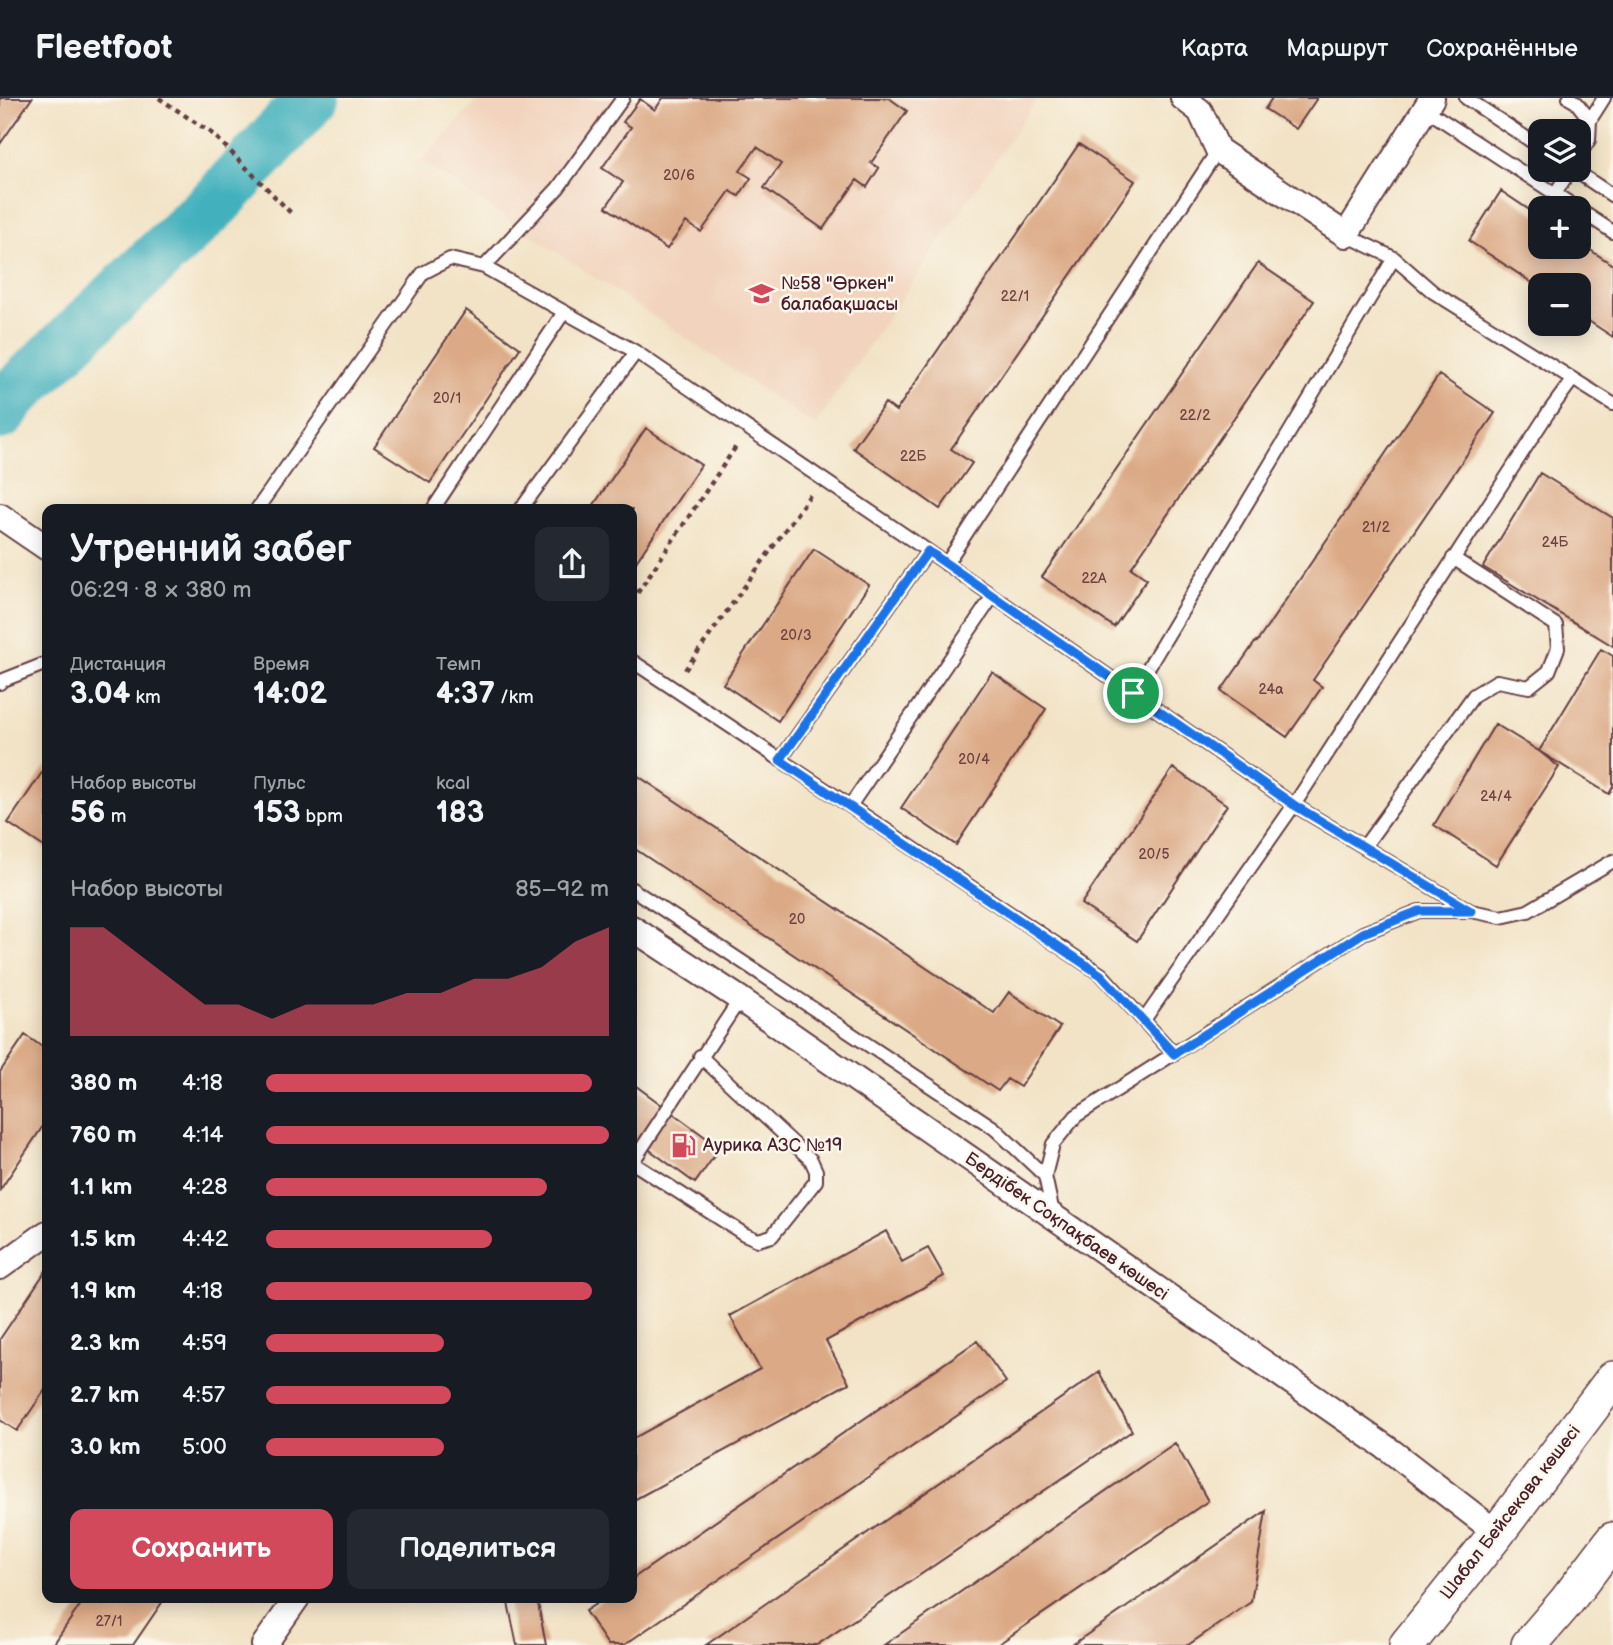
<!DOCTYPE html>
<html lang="ru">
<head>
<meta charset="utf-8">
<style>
  body { margin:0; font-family:"Balsamiq Sans",sans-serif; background:#242831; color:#f1f3f6; height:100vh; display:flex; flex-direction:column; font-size:26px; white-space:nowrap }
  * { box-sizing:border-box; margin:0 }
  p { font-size:23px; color:#9ea1a6 }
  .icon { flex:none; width:38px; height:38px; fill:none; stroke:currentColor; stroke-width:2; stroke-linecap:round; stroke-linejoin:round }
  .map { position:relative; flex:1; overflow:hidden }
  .details { position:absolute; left:42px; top:406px; width:595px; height:1099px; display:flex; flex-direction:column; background:#171b24; border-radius:14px; box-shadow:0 4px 18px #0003 }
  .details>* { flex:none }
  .buttons { position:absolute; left:1528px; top:21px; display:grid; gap:14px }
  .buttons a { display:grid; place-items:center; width:63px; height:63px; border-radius:14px; background:#171b24; box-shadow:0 4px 18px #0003; font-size:35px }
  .pin { position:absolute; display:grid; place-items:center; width:60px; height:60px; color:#fff; margin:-30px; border:4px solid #fff; border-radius:50%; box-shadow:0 2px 7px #0007 }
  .round { display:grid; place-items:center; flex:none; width:74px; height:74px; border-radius:14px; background:#242831 }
  .overview { display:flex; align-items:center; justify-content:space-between; height:119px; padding:0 28px }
  h1 { font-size:38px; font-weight:600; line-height:52px }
  .metrics { display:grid; grid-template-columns:repeat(3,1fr); gap:10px; height:119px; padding:7px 28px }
  .metrics div { display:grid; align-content:center }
  .metrics b { font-size:30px; font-weight:600 }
  .metrics small { font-size:19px; font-weight:400 }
  .metrics p { font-size:19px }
  .chart { height:196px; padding:14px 28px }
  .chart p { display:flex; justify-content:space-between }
  .chart svg { width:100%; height:126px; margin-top:7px; fill:#d1495b; opacity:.7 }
  .button { display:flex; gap:14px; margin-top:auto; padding:14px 28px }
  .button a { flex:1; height:80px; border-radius:14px; background:#d1495b; color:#fff; font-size:28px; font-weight:600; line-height:80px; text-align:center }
  .button a+a { background:#242831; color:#f1f3f6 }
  ul { padding:0 28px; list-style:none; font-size:23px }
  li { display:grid; grid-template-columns:112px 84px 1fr; align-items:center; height:52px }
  li i { height:18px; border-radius:9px; background:#d1495b }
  header { display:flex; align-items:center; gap:42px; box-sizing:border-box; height:98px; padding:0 35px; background:#171b24; border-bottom:2px solid #363941 }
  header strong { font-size:33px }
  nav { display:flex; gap:38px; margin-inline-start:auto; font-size:24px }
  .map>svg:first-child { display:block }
  .built { fill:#f2d4be }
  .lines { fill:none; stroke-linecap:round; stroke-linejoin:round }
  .river { stroke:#42b1bd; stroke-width:54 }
  .building { fill:#dba985 }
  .lane-casing { stroke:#633c42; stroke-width:16 }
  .street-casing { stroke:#633c42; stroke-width:28 }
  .secondary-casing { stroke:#633c42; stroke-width:38 }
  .path { stroke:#633c42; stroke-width:4.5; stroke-dasharray:5 5; stroke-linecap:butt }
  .lane { stroke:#fff; stroke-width:12 }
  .street { stroke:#fff; stroke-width:24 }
  .secondary { stroke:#fff; stroke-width:35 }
  .route-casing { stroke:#fff; stroke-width:14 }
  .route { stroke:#1a73e8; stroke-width:9 }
  .labels { text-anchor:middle; stroke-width:5; stroke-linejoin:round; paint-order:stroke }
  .number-label { font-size:14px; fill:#6e4242 }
  .poi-label { font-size:18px; fill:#4a1f2b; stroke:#fbf7ec; text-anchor:start }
  .street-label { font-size:18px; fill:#4a1f2b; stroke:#fbf7ec }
</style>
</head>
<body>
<header>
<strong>Fleetfoot</strong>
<nav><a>Карта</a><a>Маршрут</a><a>Сохранённые</a></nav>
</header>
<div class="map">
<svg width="1613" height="1547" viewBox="0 0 1613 1547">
  <rect width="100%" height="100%" fill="#fbf7ec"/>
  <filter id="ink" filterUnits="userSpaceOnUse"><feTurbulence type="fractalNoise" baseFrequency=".0143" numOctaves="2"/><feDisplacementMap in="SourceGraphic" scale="14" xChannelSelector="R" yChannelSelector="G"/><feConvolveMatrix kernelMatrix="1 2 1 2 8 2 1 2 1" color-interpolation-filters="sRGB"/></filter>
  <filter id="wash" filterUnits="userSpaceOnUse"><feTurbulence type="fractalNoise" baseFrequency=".00686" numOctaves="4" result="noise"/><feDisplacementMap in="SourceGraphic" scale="28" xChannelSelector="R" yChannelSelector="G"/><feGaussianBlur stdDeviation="1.57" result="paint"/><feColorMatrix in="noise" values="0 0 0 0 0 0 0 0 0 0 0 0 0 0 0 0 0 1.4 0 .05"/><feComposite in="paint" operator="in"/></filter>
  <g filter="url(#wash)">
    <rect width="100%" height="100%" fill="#f2e3c6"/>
    <path class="built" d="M479 0H1038L815 327 421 63Z"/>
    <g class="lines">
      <path class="river" d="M0 315 12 298 216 104 312 0"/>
    </g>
    <g id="blocks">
      <path class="building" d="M0 0H32L0 46Z
        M663 0H889L907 13 871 65 879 70 867 89 857 82 823 131 764 90 781 66 757 49 740 73 751 80 739 98 730 93 701 134 686 124 667 151 606 109 623 84 602 70 631 29 623 24 640 1 655 12Z
        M1272 0H1317L1296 31 1265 11Z
        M1079 46 1135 83 951 351 972 365 940 411 853 350 885 305 896 313Z
        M1501 93 1540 119V149H1578V144L1613 167V239L1578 216V187H1540V190L1469 143Z
        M1258 165 1314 203 1131 470 1147 481 1114 529 1042 479Z
        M466 212 520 250 430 385 374 349Z
        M1439 277 1495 315 1313 582 1322 589 1287 639 1221 593 1256 543 1257 544Z
        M646 330 701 367 632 470V411H591Z
        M1540 375 1613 420V548L1483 469Z
        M814 451 869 487 778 623 723 586Z
        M1601 551 1613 558V689L1609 696 1539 653 1559 669 1496 767 1434 727 1495 626 1539 653Z
        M992 574 1046 611 956 747 901 710Z
        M47 667V751L8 725Z
        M1173 670 1227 707 1137 843 1081 806Z
        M632 674 994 915 1009 894 1060 929 1020 989 1007 981 998 993 632 749Z
        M25 937 47 952V1022L0 1092V974Z
        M632 985 720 1050 695 1085 632 1039Z
        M886 1133 902 1164 928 1150 944 1178 826 1243 849 1285 632 1403V1341L760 1271 730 1218Z
        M47 1171V1289L17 1333 0 1322V1241Z
        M977 1243 1006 1284 624 1547H608L585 1513 605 1500H632V1481Z
        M1099 1274 1132 1333 817 1547H706Z
        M1175 1345 1208 1403 997 1547H884Z
        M1266 1413 1251 1504 1188 1547H1072Z
        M85 1500H165L133 1547H53Z
        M507 1500H537L546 1547H517Z"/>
    </g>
  </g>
  <g filter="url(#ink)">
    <use href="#blocks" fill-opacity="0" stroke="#633c42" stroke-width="2"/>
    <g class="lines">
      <defs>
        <path id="lane" d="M1466 0 1540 49
          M1569 0 1576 4 1590 22 1589 42 1578 59
          M1425 11 1577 110
          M1590 22 1604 0
          M1574 72 1613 98
          M1555 96 1570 72
          M1578 111 1613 134
          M1394 160 1433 194 1613 306
          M484 169 558 90 623 0
          M257 411 423 175 450 161 484 169 636 254 928 453 1294 707 1471 813 1501 819 1528 813 1613 763
          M433 411 564 214
          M521 411 636 254
          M946 466 1218 52
          M993 498 850 708 1102 877 1174 956
          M632 563 850 708
          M0 585 1 583 47 565
          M1133 595 1394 160 1346 137
          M780 662 928 453
          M1364 749 1474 597 1497 583 1529 589 1549 573 1558 550 1556 527 1453 460
          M632 791 994 1030 1045 1078
          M1144 922 1294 707 1548 315 1573 281
          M632 1065 740 901
          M633 1065 744 1136 758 1142 772 1138 816 1083V1073L811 1062 700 958
          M1053 1115 1045 1078 1053 1046 1076 1018 1363 835 1419 813H1470"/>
        <path id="street" d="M1183 0 1200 13 1218 52 1346 137 1432 0
          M0 418 47 450
          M632 830 740 901 1391 1353 1497 1435
          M0 1169 47 1135
          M264 1547 297 1500"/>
        <path id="secondary" d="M1407 1547 1497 1435 1613 1281
          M1529 1547 1566 1504 1613 1442"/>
      </defs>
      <use href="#lane" class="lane-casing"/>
      <use href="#street" class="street-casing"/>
      <use href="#secondary" class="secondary-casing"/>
      <path class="path" d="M159 0 214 37 293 117
        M632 503 737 347
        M685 572 810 397"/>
      <use href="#lane" class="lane"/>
      <use href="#street" class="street"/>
      <use href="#secondary" class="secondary"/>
    </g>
  </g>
  <g class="lines" filter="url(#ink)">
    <defs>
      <path id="route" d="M928 453 1294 707 1471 813H1419L1363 835 1174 956 1101 877 780 662Z"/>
    </defs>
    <use href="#route" class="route-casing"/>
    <use href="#route" class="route"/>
  </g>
  <defs>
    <symbol id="school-bare" viewBox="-9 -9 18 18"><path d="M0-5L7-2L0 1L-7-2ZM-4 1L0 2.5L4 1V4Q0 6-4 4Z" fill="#d1495b" stroke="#fbf7ec" stroke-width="2.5" paint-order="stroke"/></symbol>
    <symbol id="fuel-bare" viewBox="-9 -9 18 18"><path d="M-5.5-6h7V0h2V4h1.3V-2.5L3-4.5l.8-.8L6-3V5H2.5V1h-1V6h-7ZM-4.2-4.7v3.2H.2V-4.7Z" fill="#d1495b" stroke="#fbf7ec" stroke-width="2.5" paint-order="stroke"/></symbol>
  </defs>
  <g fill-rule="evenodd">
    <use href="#school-bare" x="744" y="178" width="35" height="35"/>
    <use href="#fuel-bare" x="666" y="1030" width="35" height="35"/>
  </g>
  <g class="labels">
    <g class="number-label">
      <text x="679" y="82">20/6</text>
      <text x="1015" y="203">22/1</text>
      <text x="447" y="305">20/1</text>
      <text x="1195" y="322">22/2</text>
      <text x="913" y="363">22Б</text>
      <text x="1376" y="434">21/2</text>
      <text x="1555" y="449">24Б</text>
      <text x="1094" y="485">22А</text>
      <text x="796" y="542">20/3</text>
      <text x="1271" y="596">24а</text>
      <text x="974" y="666">20/4</text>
      <text x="1496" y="703">24/4</text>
      <text x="1154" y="761">20/5</text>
      <text x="797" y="826">20</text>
      <text x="109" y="1528">27/1</text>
    </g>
    <g class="poi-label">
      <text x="781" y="191">№58 "Өркен"<tspan x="781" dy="21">балабақшасы</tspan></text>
      <text x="703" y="1053">Аурика АЗС №19</text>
    </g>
    <g class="street-label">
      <text transform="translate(1067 1128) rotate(35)" y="6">Бердібек Соқпақбаев көшесі</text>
      <text transform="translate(1510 1414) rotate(-52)" y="6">Шабал Бейсекова көшесі</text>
    </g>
  </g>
</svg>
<div class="buttons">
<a><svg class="icon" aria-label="layers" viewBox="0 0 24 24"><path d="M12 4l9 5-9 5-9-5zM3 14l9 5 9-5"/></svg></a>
<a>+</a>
<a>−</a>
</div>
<div class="pin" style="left:1133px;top:595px;background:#1e9e55"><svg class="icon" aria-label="arrive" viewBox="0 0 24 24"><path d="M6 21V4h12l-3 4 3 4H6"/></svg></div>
<section class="details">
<div class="overview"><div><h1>Утренний забег</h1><p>06:29 · 8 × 380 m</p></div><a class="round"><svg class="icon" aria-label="share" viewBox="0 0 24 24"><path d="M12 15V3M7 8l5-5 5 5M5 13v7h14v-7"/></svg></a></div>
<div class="metrics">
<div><p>Дистанция</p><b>3.04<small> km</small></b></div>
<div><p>Время</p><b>14:02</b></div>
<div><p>Темп</p><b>4:37<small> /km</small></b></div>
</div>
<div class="metrics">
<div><p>Набор высоты</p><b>56<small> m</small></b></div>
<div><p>Пульс</p><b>153<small> bpm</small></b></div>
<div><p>kcal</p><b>183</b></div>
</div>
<div class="chart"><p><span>Набор высоты</span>85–92 m</p>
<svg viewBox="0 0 160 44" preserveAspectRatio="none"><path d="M0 44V6L10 6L20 15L30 24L40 33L50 33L60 38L70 33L80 33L90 33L100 29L110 29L120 24L130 24L140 20L150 11L160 6V44z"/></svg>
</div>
<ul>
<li><b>380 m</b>4:18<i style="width:95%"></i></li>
<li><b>760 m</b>4:14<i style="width:100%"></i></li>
<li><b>1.1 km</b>4:28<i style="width:82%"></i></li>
<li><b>1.5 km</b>4:42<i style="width:66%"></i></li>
<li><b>1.9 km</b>4:18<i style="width:95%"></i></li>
<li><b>2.3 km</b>4:59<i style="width:52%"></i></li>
<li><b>2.7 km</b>4:57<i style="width:54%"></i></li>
<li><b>3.0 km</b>5:00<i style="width:52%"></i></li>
</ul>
<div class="button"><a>Сохранить</a><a>Поделиться</a></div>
</section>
</div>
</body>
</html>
